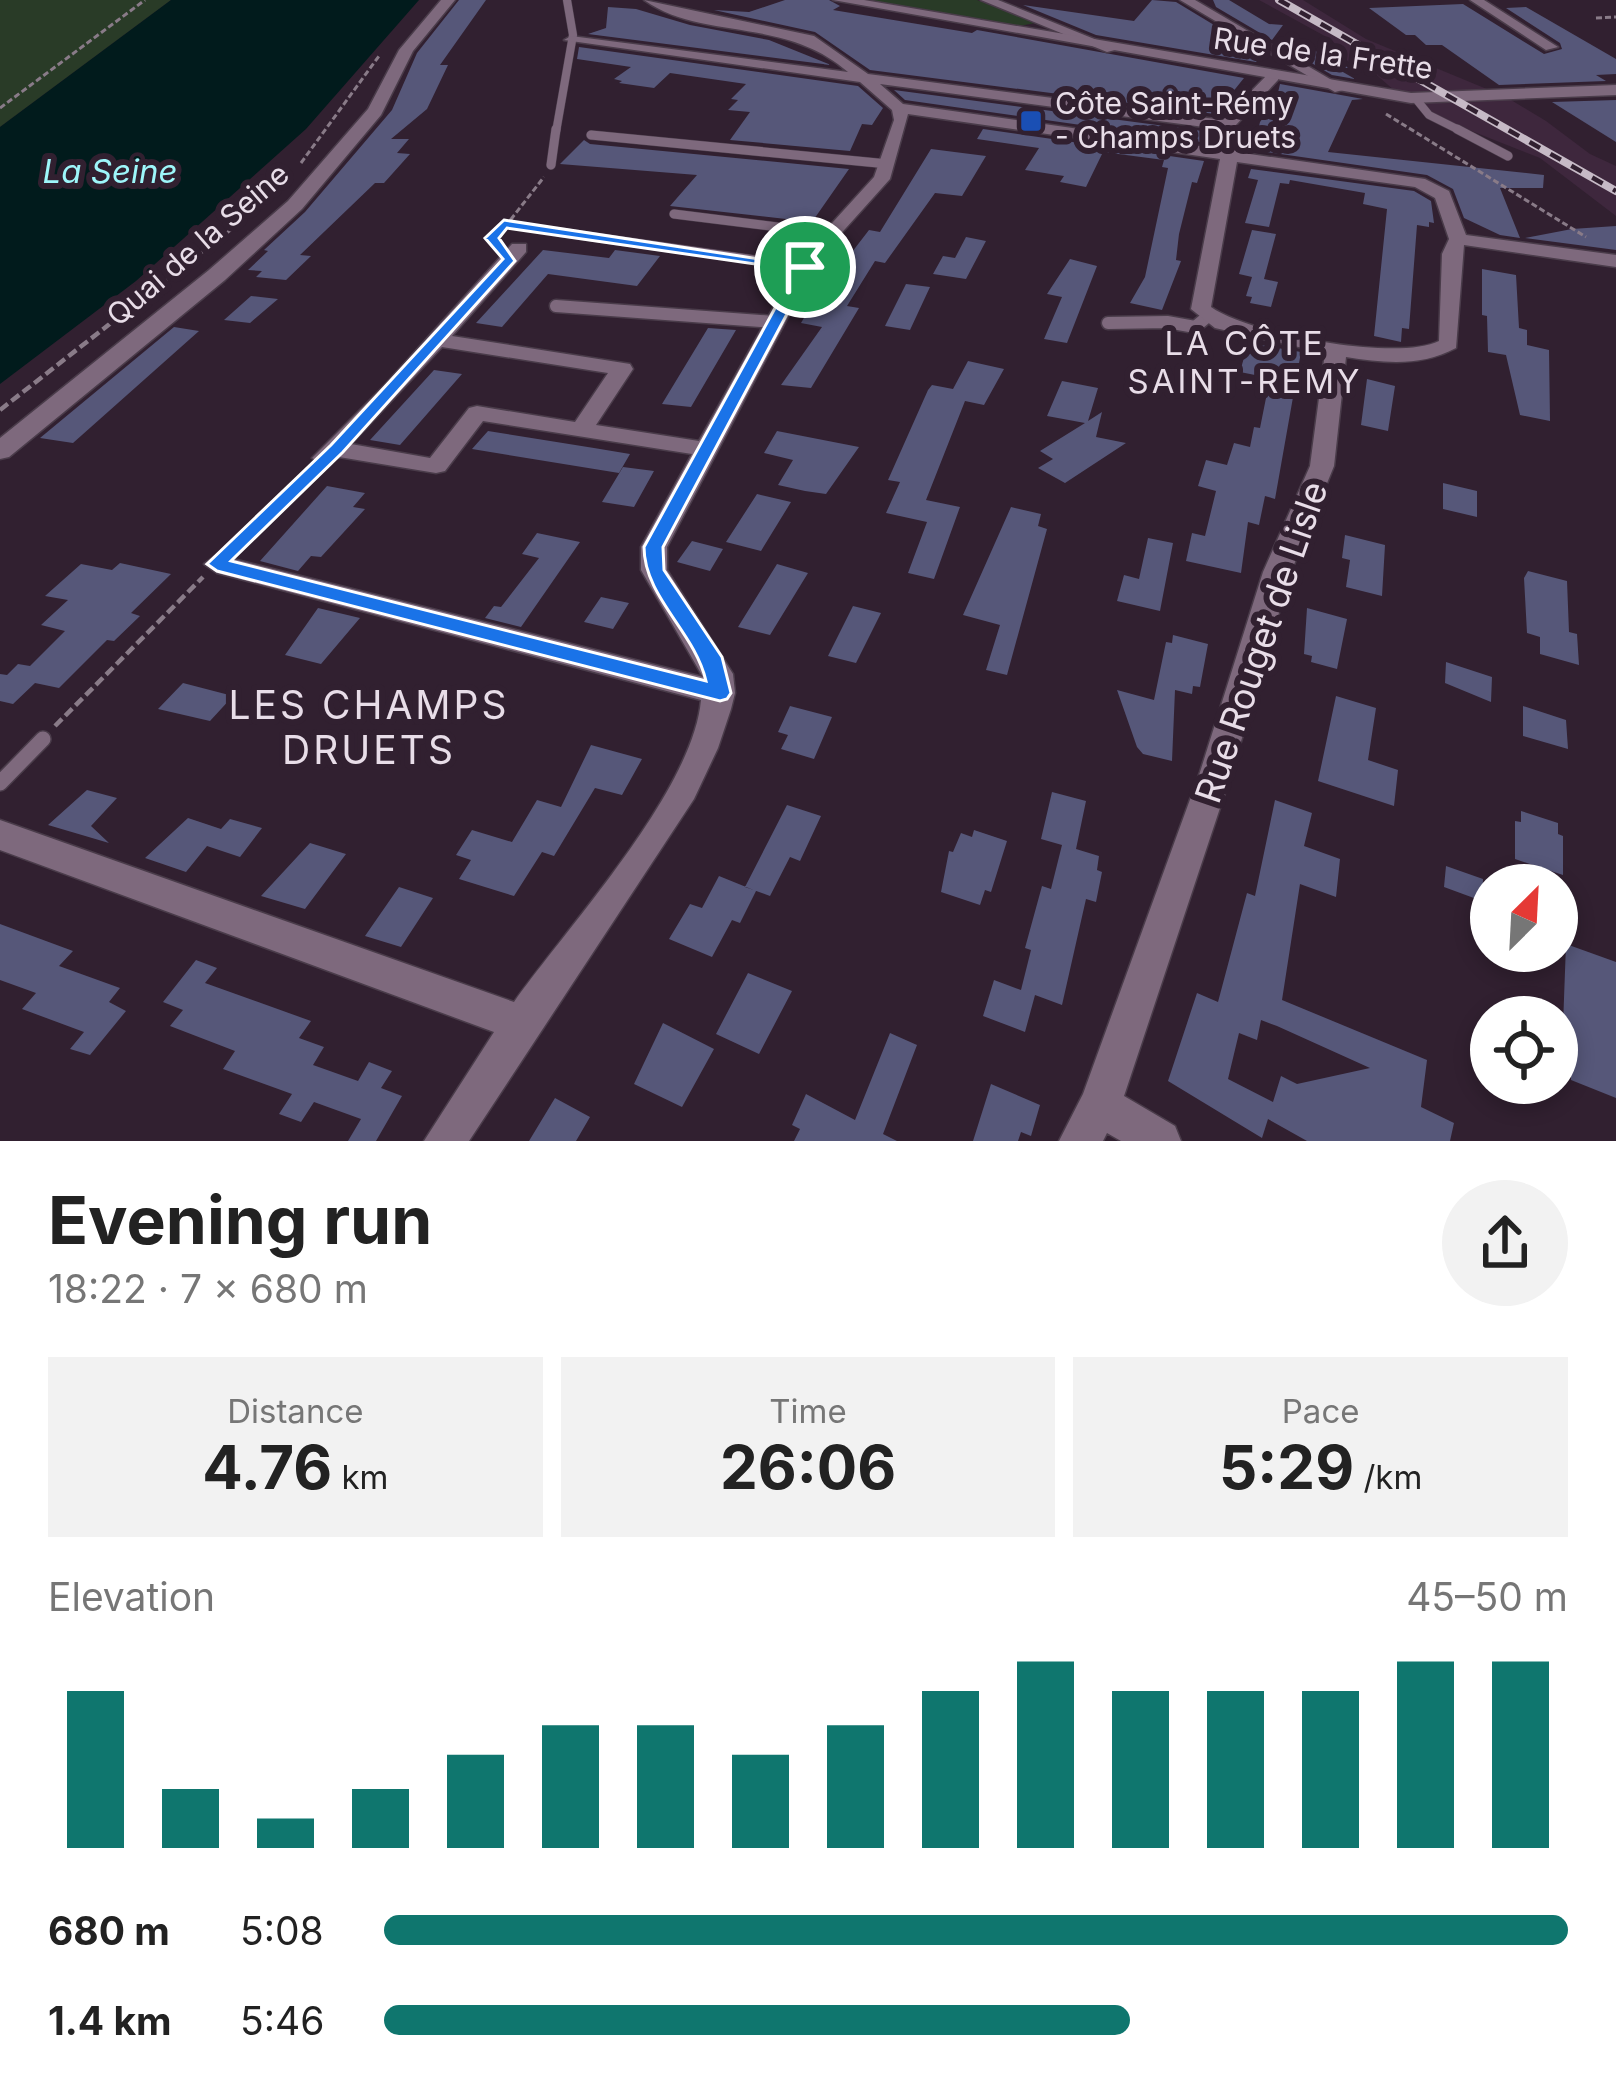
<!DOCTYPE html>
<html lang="en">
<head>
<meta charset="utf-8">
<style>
  body { margin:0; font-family:Inter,sans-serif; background:#f2f2f2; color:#222; height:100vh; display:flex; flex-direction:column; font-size:45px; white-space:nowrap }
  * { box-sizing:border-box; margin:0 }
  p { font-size:39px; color:#767676 }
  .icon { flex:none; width:66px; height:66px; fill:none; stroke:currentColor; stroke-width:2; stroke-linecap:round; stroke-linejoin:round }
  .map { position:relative; height:1141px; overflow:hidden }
  .details { display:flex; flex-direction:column; background:#fff; flex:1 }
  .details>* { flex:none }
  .needle { width:78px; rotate:24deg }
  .controls { position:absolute; left:1470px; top:864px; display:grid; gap:24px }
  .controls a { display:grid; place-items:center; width:108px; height:108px; border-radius:50%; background:#fff; box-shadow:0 6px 18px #0003; font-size:60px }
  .pin { position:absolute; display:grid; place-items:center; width:102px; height:102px; color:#fff; margin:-51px; border:6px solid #fff; border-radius:50%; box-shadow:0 3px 12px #0007 }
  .round { display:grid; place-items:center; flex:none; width:126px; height:126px; border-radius:63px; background:#f2f2f2 }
  .overview { display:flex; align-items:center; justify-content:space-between; height:204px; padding:0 48px }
  h1 { font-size:66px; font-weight:700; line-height:90px }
  .metrics { display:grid; grid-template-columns:repeat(3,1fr); gap:18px; height:204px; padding:12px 48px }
  .metrics div { display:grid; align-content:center; border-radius:0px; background:#f2f2f2; text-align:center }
  .metrics b { font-size:60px; font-weight:700 }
  .metrics small { font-size:33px; font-weight:400 }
  .metrics p { font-size:33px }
  .chart { height:336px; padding:24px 48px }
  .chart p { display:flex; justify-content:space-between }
  .chart svg { width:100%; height:216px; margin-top:12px; stroke:#0f766e; stroke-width:6 }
  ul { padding:0 48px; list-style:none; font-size:39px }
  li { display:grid; grid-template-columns:192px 144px 1fr; align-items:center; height:90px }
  li i { height:30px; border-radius:15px; background:#0f766e }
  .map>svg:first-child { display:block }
  .built { fill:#3e273d }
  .green { fill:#293b27 }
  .water { fill:#011b1c }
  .building { fill:#565779; fill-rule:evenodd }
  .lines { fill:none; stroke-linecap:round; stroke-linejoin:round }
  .service-far3-casing { stroke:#4a3c4a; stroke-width:9 }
  .service-far2-casing { stroke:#4a3c4a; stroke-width:10 }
  .service-far1-casing { stroke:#4a3c4a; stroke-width:15 }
  .service-casing { stroke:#4a3c4a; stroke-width:18 }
  .minor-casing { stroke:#4a3c4a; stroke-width:3 }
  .tertiary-casing { stroke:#4a3c4a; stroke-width:3 }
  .path-far1 { stroke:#897b88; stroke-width:3; stroke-dasharray:6 3; stroke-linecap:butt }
  .path { stroke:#897b88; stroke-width:4.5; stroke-dasharray:10 4.5; stroke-linecap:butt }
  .service-far3 { stroke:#7e697d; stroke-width:8 }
  .service-far2 { stroke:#7e697d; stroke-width:9 }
  .service-far1 { stroke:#7e697d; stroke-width:12 }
  .service { stroke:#7e697d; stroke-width:15 }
  .minor { fill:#7e697d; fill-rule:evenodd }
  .tertiary { fill:#7e697d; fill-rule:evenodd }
  .rail-casing { stroke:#c6bac6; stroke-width:8 }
  .rail { stroke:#312030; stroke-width:4.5; stroke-dasharray:12; stroke-linecap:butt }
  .route { fill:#1a73e8; stroke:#fff; stroke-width:3; fill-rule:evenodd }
  .transit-dot { fill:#1a4fb4; stroke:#312030; stroke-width:4.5 }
  .labels { text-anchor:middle; stroke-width:12; stroke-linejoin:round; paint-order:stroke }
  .far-street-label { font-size:30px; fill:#e8dde8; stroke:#312030 }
  .far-poi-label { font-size:30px; fill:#e8dde8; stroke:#312030; text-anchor:start }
  .far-water-label { font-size:33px; font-style:italic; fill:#9df6fa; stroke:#312030 }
  .far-neighbourhood-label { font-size:33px; letter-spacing:3px; fill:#e8dde8; stroke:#312030 }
  .street-label { font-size:36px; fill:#e8dde8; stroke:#312030 }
  .neighbourhood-label { font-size:39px; letter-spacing:3px; fill:#e8dde8; stroke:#312030 }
</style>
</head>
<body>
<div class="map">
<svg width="1616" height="1141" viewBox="0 0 1616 1141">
  <rect width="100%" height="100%" fill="#312030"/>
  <path class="built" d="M1259 0H1303L1366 39 1506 97 1546 121 1590 154 1616 166V216L1540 158 1431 115 1415 96 1396 92 1362 62 1350 64 1332 40Z"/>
  <path class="green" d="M0 0H171L0 127Z
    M853 0H977L1035 23 1015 27Z"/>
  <path class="water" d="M171 0H419L306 129 136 281 0 384V127Z"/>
  <path class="building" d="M459 0H486L440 65H448L427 109 391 139H409L397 153 410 154 384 183H375L300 255 311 256 286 280 256 277 262 271 248 270 268 251 264 250 305 212 392 110 417 53Z
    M785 0H829L840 6 833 10 972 33 977 30 1244 78 1215 114 870 70 815 32 714 10 749 12Z
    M1152 0 1176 2 1262 54 1256 62 1096 35 1023 5 1134 21Z
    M1213 0H1229L1269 24 1283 25 1272 40 1216 7Z
    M1463 4 1544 54 1562 49 1560 43 1506 8 1526 7 1616 59V74L1596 75 1606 81 1499 85 1442 45H1426L1415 35H1406L1369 8Z
    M608 7 636 9 690 25 769 40 831 65 588 34 606 28Z
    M1288 37 1349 68H1336L1355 79 1332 75 1286 48Z
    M579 47 858 86 883 108 872 125 862 124 850 151 730 140 750 112 728 110 738 100 731 99 746 84 670 73 654 88 619 83 622 81 614 79 631 67 577 59Z
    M1280 84 1363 99 1352 100 1328 152 1544 175 1543 188H1500L1520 238 1500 235 1464 218 1453 189 1427 175 1259 151 1254 147 1260 122 1276 101Z
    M894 90 1210 132 1207 143 905 100Z
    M1616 100V142L1552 102Z
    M983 129 1204 161 1197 183 1192 182 1179 234 1176 260 1181 261 1162 310 1130 303 1145 277 1168 168 1162 167 1164 160 1103 152 1086 187 1060 182 1064 176 1025 170 1039 148 977 139Z
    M584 140 590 144 849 169 812 222 670 206 697 175 560 164Z
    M931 149 986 156 962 196 935 193 885 263 875 261 847 306 859 308 811 388 781 385 822 327 801 323 812 304 869 230 880 232Z
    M1251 169 1414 191 1431 201 1434 223 1429 222V227L1417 225 1409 329 1402 328 1401 342 1374 336 1387 209 1363 204 1365 193 1290 180 1289 184 1280 183 1269 227 1245 223 1258 180 1248 178Z
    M1616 226V250L1525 238 1572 229Z
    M1252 230 1276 234 1264 279 1278 282 1271 307 1250 303 1252 297 1246 296 1252 277 1239 274Z
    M966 237 986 241 966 279 933 274 943 256 955 258Z
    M543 250 609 258 615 250 660 256 637 286 548 274 502 327 476 323Z
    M1070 259 1097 266 1067 343 1044 339 1062 297 1047 294Z
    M1482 269 1516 275 1519 328 1527 330V345L1549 350 1550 421 1520 415 1506 355 1488 352 1487 316 1482 315Z
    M906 284 930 287 910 330 885 326Z
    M251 296 278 299 250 323 224 320Z
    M174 327 199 331 73 443 40 438Z
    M708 328 736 330 691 407 662 404Z
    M1248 343 1301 352 1275 499 1265 496 1259 525 1248 522 1241 573 1186 561 1192 533 1205 536 1216 491 1198 486 1206 460 1227 465 1234 443 1250 447 1254 427 1260 428 1270 378 1240 372Z
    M968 361 1004 369 984 405 965 401 926 500 960 507 934 579 908 573 927 522 886 513 900 482 888 480 928 390 932 385 953 389Z
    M434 370 462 374 400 445 370 440Z
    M1367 379 1395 386 1388 431 1361 425Z
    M1062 381 1098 388 1088 421 1102 412 1096 437 1126 443 1065 483 1038 468 1053 459 1040 451 1085 423 1047 416Z
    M488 431 594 448 630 454 619 473 472 449Z
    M777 431 859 447 826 494 805 491 778 485 793 460 764 453Z
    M623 467 654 471 634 507 602 502Z
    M1443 483 1477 491V517L1443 509Z
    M327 486 365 493 353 507 365 509 321 557 311 556 298 571 260 561Z
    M757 494 791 502 761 551 726 542Z
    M1011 507 1041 514 1038 526 1047 529 1007 675 986 670 1000 625 963 615Z
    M537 533 580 542 521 627 485 618 494 606 501 607 539 558 522 554Z
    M1345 535 1385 545 1382 596 1346 587 1350 560 1342 558Z
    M1148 538 1173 543 1160 611 1117 601 1124 575 1139 579Z
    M692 541 723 549 710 571 677 562Z
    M120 563 171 574 131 613 140 616 114 641 107 640 59 688 35 683 13 704 0 701V674L7 675 18 664 30 666 65 631 41 625 68 600 45 596 81 564 112 570Z
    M777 564 808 573 770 635 738 627Z
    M1528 571 1567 581 1569 632 1577 634 1579 665 1540 654V637L1527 633 1524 578Z
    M601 597 629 603 613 629 584 622Z
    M853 606 881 613 856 663 828 656Z
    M318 608 360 618 321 664 285 655Z
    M1307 608 1347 619 1337 669 1311 662 1312 656 1304 654Z
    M1173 635 1208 644 1200 687 1193 686 1192 694 1175 690 1172 761 1143 754 1137 747 1117 690 1154 700 1166 642 1172 643Z
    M1446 662 1492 677 1491 702 1445 683Z
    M183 683 233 696 210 721 158 709Z
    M1336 696 1376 708 1368 760 1398 770 1394 806 1318 781Z
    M790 706 832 717 814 759 781 749 788 735 778 732Z
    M1523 706 1566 720 1568 749 1523 736Z
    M591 745 642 759 622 795 595 788 554 856 542 852 514 896 459 879 471 860 456 855 472 830 512 842 537 800 561 807Z
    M87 790 117 798 91 826 109 843 48 825Z
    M1052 792 1086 801 1076 849 1099 856 1097 870 1102 872 1096 902 1086 899 1062 1005 1035 995 1025 1032 983 1016 994 980 1021 990 1031 950 1025 948 1042 886 1051 889 1062 845 1041 839Z
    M1275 800 1312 813 1304 846 1340 859 1336 897 1300 884 1282 1000 1427 1060 1421 1107 1454 1123 1450 1141H1307L1268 1119 1262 1138 1168 1081 1197 993 1218 1002 1247 893 1255 896ZM1261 1020 1277 1026 1370 1068 1297 1084 1281 1076 1273 1102 1228 1079 1239 1033 1257 1040Z
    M787 805 821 816 800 861 790 857 770 896 745 887Z
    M1521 811 1558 823V834L1563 836V875L1515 859V821L1521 822Z
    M188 818 221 829 230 819 262 828 240 857 207 846 186 872 145 858Z
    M974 830 1007 841 991 892 985 890 980 905 941 892 949 851 953 852 961 833 972 837Z
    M310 843 346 854 305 909 261 896Z
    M1446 866 1483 879 1482 901 1444 887Z
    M719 876 756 891 740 923 732 920 712 957 669 939 690 904 702 908Z
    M399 887 433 898 401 947 365 936Z
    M0 924 73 951 59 966 120 988 109 1002 126 1011 90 1055 70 1049 84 1032 22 1009 36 993 0 980Z
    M1566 944 1616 962V1098L1571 1080V1056L1562 1053Z
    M196 960 217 968 205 983 311 1021 299 1038 324 1047 313 1065 358 1081 369 1062 392 1071 381 1088 402 1096 376 1141H348L361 1119 314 1102 301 1122 279 1114 292 1094 223 1069 235 1051 170 1026 183 1010 163 1002Z
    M748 973 792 991 759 1054 716 1034Z
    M663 1023 714 1049 682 1107 634 1084Z
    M890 1033 917 1045 883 1134 897 1141H794L800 1129 792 1125 806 1094 855 1120Z
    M991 1084 1040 1105 1031 1136 1021 1132 1018 1141H973Z
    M555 1098 590 1117 576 1141H529Z"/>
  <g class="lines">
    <defs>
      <path id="service-far3" d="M1416 99 1429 115 1463 132
        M556 132 573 35 567 0"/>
      <path id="service-far2" d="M1457 129 1508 156
        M591 135 888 164
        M551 165 556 129
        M674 214 833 234
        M558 232 805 267"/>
      <path id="service-far1" d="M556 306 774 322
        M1108 323 1167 322 1195 327 1207 317"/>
      <path id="service" d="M0 783 43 739"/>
      <path id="minor" d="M644 0 814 36 868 74 1223 120 1268 74H1278V80L1235 126 1236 152 1425 179 1449 191 1466 235 1616 255V267L1464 245 1456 348C1421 367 1384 363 1346 357L1334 466 1291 572 1232 772 1124 1096 1175 1126 1181 1141H1121L1107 1133 1103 1141H1059L1083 1094 1200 772 1263 572 1310 466 1325 353 1215 328 1191 309 1220 159 908 114 890 179 819 258 667 547V570L733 674 735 693 731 709 718 748 694 799 469 1141H424L494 1032 0 850V820L514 1002C568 926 693 791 701 700L217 573 204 564 217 555 703 677 641 570V547L692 454 483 421 445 471 436 473 339 457 324 465 312 458 385 385 512 244H526V252L452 336 630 364 633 369 596 425 699 441 802 256 874 177 894 120 892 110 860 82 564 40 571 36 848 72C784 16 701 41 644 0ZM880 84 1219 129 1220 149 903 104ZM1237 162 1415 187 1435 198 1449 239 1442 254 1439 341C1397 362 1249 334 1211 307ZM442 347 608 373 575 422 477 406 469 408 430 458 351 444Z
        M981 0H998L1119 49 1107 52Z
        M1180 0H1195L1347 89 1335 92Z
        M1470 0H1484L1558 47 1546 50Z"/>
      <path id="tertiary" d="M441 0H455L413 51 381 115 302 209 225 280 9 457 0 459V438L209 270 288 201 368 109 399 50Z
        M833 0H864L1411 93 1616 85V95L1411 103Z"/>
    </defs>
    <use href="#service-far3" class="service-far3-casing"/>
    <use href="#service-far2" class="service-far2-casing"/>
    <use href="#service-far1" class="service-far1-casing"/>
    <use href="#service" class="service-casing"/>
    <use href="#minor" class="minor-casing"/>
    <use href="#tertiary" class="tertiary-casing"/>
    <path class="path-far1" d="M1596 18 1616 17
      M0 108 145 0
      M1386 114 1586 237
      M301 163 379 56
      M250 214 282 185
      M505 224 541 229
      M494 241 544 177
      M141 300 242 221"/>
    <path class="path" d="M0 410 144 297
      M233 548 311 472
      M55 726 203 577"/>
    <use href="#service-far3" class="service-far3"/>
    <use href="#service-far2" class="service-far2"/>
    <use href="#service-far1" class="service-far1"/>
    <use href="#service" class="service"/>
    <use href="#minor" class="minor"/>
    <use href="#tertiary" class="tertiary"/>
    <defs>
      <path id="rail" d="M1279 0 1616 191"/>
    </defs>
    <use href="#rail" class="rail-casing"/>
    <use href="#rail" class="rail"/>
  </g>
  <path class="route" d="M504 220 812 267 663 547 664 570 722 657 731 693 727 699 720 701 217 571 207 564 331 445 503 259 485 238ZM507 228 796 270 644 547C644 597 695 632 706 681L231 561 343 452 515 261 499 238Z"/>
  <rect class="transit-dot" x="1019" y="109" width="24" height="24" rx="6"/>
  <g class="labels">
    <g class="far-street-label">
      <text transform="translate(1323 54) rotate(8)" y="10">Rue de la Frette</text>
      <text transform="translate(198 245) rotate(-41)" y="10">Quai de la Seine</text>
    </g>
    <g class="far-poi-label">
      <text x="1055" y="114">Côte Saint-Rémy<tspan x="1055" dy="34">- Champs Druets</tspan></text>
    </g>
    <g class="far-water-label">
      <text x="110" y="183">La Seine</text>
    </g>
    <g class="far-neighbourhood-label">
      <text x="1245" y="355">LA CÔTE<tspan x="1245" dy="38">SAINT-REMY</tspan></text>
    </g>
    <g class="street-label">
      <text transform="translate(1261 642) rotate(-71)" y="13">Rue Rouget de Lisle</text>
    </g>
    <g class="neighbourhood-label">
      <text x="369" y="719">LES CHAMPS<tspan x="369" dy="45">DRUETS</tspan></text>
    </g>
  </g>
</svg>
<div class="controls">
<a><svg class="needle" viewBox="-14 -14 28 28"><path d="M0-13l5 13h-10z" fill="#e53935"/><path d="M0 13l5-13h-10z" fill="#767676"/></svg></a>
<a><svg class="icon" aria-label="locate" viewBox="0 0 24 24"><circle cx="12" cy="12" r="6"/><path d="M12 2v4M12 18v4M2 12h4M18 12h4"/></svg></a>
</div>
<div class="pin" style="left:805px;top:267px;background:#1e9e55"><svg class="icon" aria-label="arrive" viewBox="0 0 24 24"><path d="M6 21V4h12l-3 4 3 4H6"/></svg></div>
</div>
<section class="details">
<div class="overview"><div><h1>Evening run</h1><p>18:22 · 7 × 680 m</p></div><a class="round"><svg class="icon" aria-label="share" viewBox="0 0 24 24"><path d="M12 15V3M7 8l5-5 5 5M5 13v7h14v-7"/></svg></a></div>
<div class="metrics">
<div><p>Distance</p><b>4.76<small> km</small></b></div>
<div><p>Time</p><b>26:06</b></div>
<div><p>Pace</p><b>5:29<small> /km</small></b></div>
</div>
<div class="chart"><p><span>Elevation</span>45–50 m</p>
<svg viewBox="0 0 160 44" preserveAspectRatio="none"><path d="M5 44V12M15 44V32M25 44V38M35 44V32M45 44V25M55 44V19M65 44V19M75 44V25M85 44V19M95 44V12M105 44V6M115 44V12M125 44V12M135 44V12M145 44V6M155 44V6"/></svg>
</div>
<ul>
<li><b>680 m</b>5:08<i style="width:100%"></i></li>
<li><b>1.4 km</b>5:46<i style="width:63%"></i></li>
</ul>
</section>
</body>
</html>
